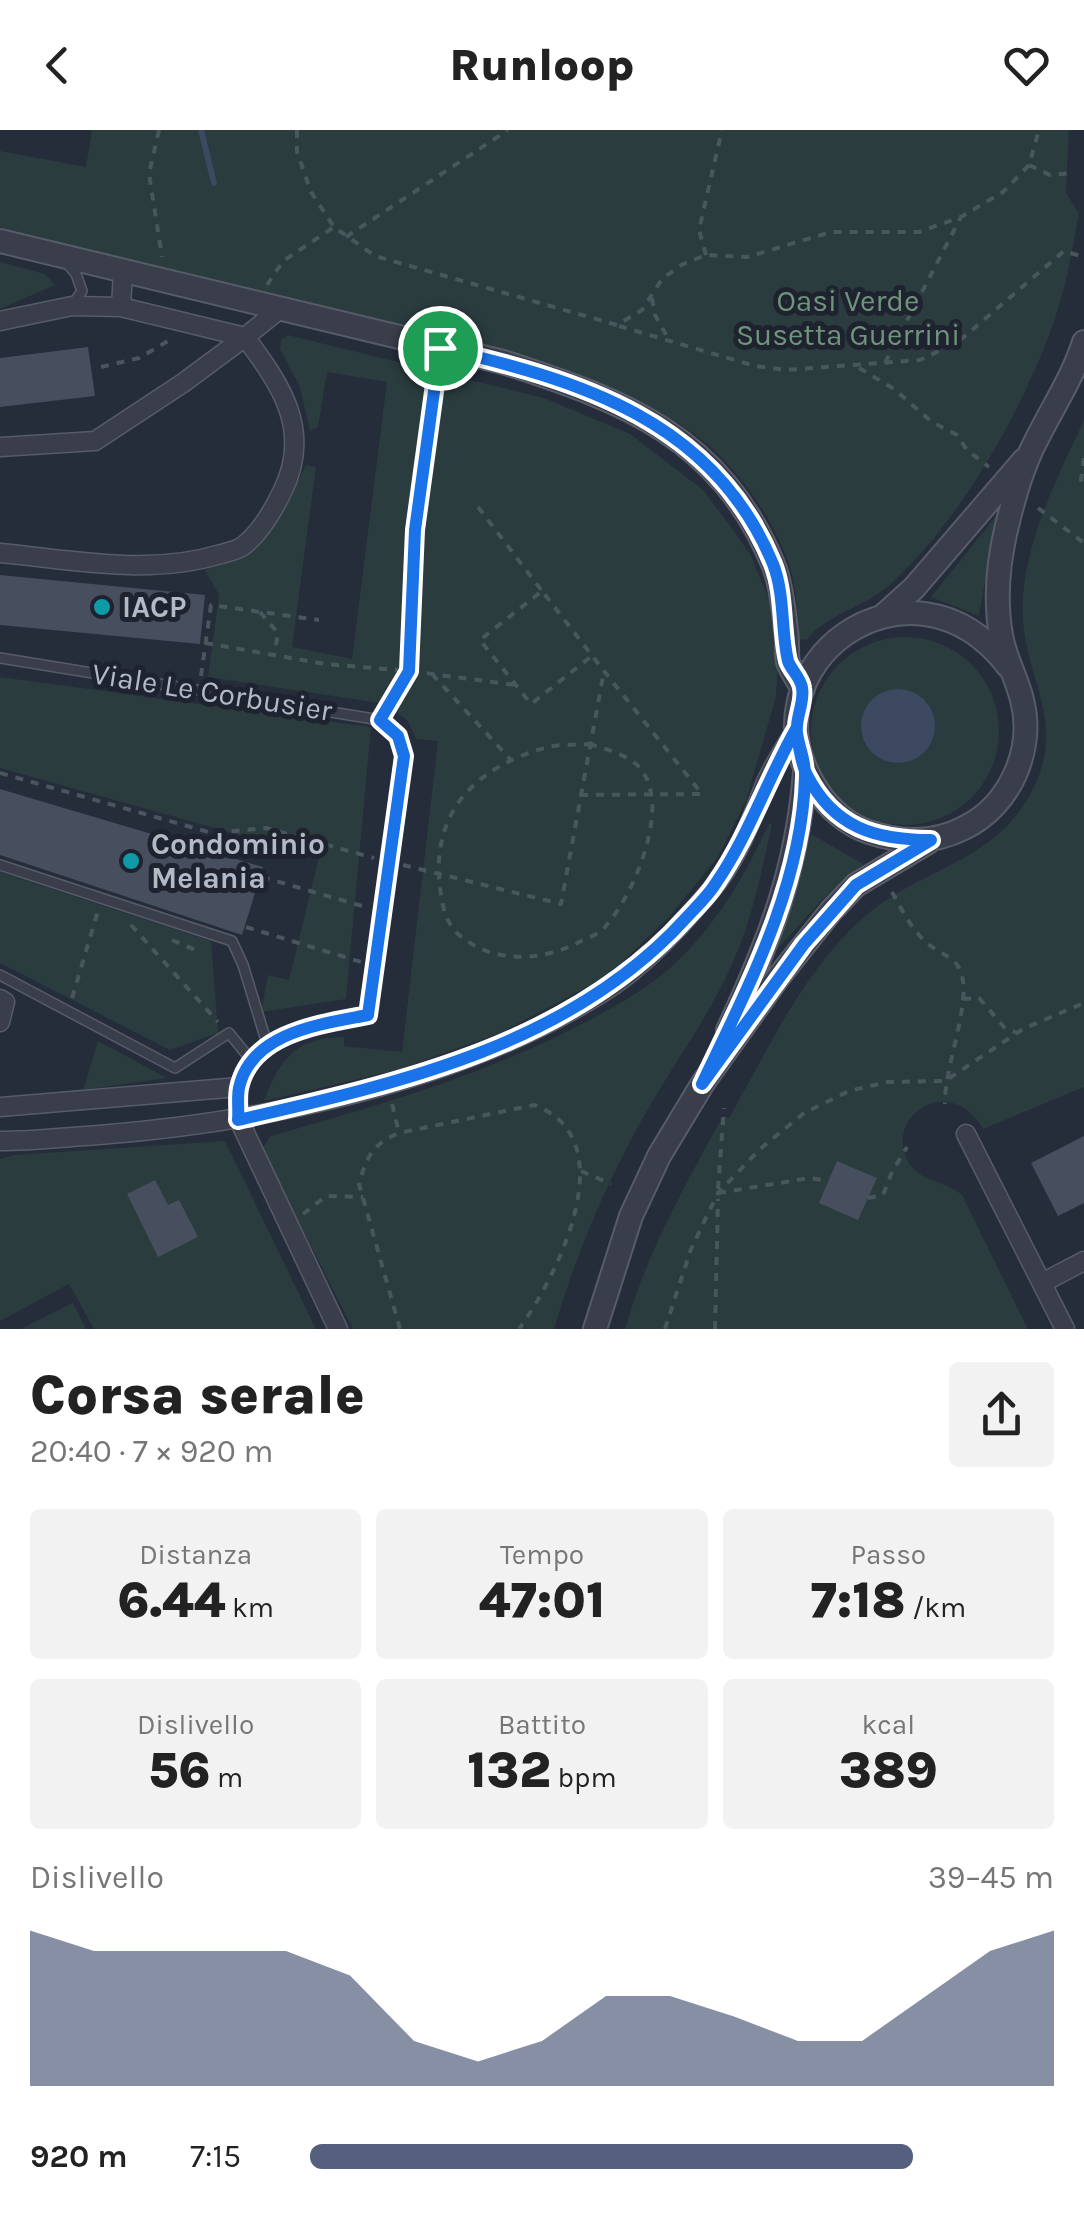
<!DOCTYPE html>
<html lang="it">
<head>
<meta charset="utf-8">
<style>
  body { margin:0; font-family:Karla,sans-serif; background:#f2f2f2; color:#222; height:100vh; display:flex; flex-direction:column; font-size:38px; white-space:nowrap }
  * { box-sizing:border-box; margin:0 }
  p { font-size:32px; color:#767676 }
  .icon { flex:none; width:55px; height:55px; fill:none; stroke:currentColor; stroke-width:2; stroke-linecap:round; stroke-linejoin:round }
  .map { position:relative; height:1199px; overflow:hidden }
  .sheet { display:flex; flex-direction:column; background:#fff; flex:1 }
  .sheet>* { flex:none }
  .pin { position:absolute; display:grid; place-items:center; width:85px; height:85px; color:#fff; margin:-42px; border:5px solid #fff; border-radius:50%; box-shadow:0 2px 10px #0007 }
  .round { display:grid; place-items:center; flex:none; width:105px; height:105px; border-radius:10px; background:#f2f2f2 }
  .headline { display:flex; align-items:center; justify-content:space-between; height:170px; padding:0 30px }
  h1 { font-size:55px; font-weight:800; line-height:75px }
  .metrics { display:grid; grid-template-columns:repeat(3,1fr); gap:15px; height:170px; padding:10px 30px }
  .metrics div { display:grid; align-content:center; border-radius:10px; background:#f2f2f2; text-align:center }
  .metrics b { font-size:50px; font-weight:800 }
  .metrics small { font-size:28px; font-weight:400 }
  .metrics p { font-size:28px }
  .chart { height:280px; padding:20px 30px }
  .chart p { display:flex; justify-content:space-between }
  .chart svg { width:100%; height:180px; margin-top:10px; fill:#54607d; opacity:.7 }
  ul { padding:0 30px; list-style:none; font-size:32px }
  li { display:grid; grid-template-columns:160px 120px 1fr; align-items:center; height:75px }
  li i { height:25px; border-radius:12px; background:#54607d }
  header { display:flex; justify-content:space-between; align-items:center; height:130px; padding:0 30px; background:#fff; font-size:45px; font-weight:800 }
  .map>svg:first-child { display:block }
  .green { fill:#2b3c3f }
  .water { fill:#3d4861 }
  .lines { fill:none; stroke-linecap:round; stroke-linejoin:round }
  .stream { stroke:#3d4861; stroke-width:6 }
  .building { fill:#474f5e }
  .service-casing { stroke:#575c68; stroke-width:12 }
  .minor-casing { stroke:#575c68; stroke-width:21 }
  .tertiary-casing { stroke:#575c68; stroke-width:26 }
  .path { stroke:#49575c; stroke-width:4; stroke-dasharray:8 8; stroke-linecap:butt }
  .service { stroke:#393e4a; stroke-width:9 }
  .minor { stroke:#393e4a; stroke-width:18 }
  .tertiary { stroke:#393e4a; stroke-width:22 }
  .route-casing { stroke:#fff; stroke-width:20 }
  .route { stroke:#1a73e8; stroke-width:12 }
  .culture-dot { fill:#0f9aa8; stroke:#1e232f; stroke-width:4 }
  .labels { text-anchor:middle; stroke-width:10; stroke-linejoin:round; paint-order:stroke }
  .park-label { font-size:30px; fill:#6e947b; stroke:#1e232f }
  .poi-label { font-size:30px; font-weight:bold; fill:#b4b9c6; stroke:#1e232f; text-anchor:start }
  .street-label { font-size:30px; fill:#b4b9c6; stroke:#1e232f }
</style>
</head>
<body>
<header><svg class="icon" aria-label="back" viewBox="0 0 24 24"><path d="M15 5l-7 7 7 7"/></svg>Runloop<svg class="icon" aria-label="heart" viewBox="0 0 24 24"><path d="M12 20l-8-8c-3-5 5-10 8-4 3-6 11-1 8 4z"/></svg></header>
<div class="map">
<svg width="1084" height="1199" viewBox="0 0 1084 1199">
  <rect width="100%" height="100%" fill="#252c3a"/>
  <path class="green" d="M92 0H1069L1066 63 1079 83C1075 105 1071 128 1066 150 1044 243 973 373 905 440 895 451 883 461 870 469 849 481 821 490 807 510L800 509C797 487 797 463 791 441 779 399 746 350 714 320 624 239 469 214 354 186 236 156 118 128 0 97V21L86 37Z
    M0 132 45 144 55 155 0 179Z
    M288 205 544 268 630 304 703 360 733 400 750 424 776 486 779 519 776 567 746 671 718 727 669 787 608 846 500 903 397 940 264 971C281 928 295 908 344 907V916L402 922 438 611 416 609 408 591 386 574 208 547 219 465 205 440 251 422 281 385 306 335 316 337 292 517 352 529 387 252 327 242 318 297 310 301 300 257 280 219 281 210Z
    M1084 290V957L983 999C948 940 882 989 909 1033 921 1053 946 1050 962 1065L1028 1199H625C647 1122 685 1055 723 986L729 988C769 918 803 841 864 787 923 735 998 734 1035 655 1064 592 1028 552 1023 492 1018 423 1056 351 1084 290Z
    M996 386 979 486 931 467Z
    M811 601a94 94 0 1 1 188 0a94 94 0 1 1-188 0Z
    M0 547 371 597 346 869 261 882 268 845 289 850 319 727 0 638Z
    M769 694H772C762 740 752 791 732 834 711 882 682 922 655 967 612 1039 578 1118 554 1199H353L262 1019 271 1006C370 978 467 950 560 905 598 886 638 866 670 838 715 798 744 747 769 694Z
    M811 704 863 734 821 771 772 825Z
    M0 742 211 811 218 903 170 920 0 833Z
    M98 911 167 948 83 960Z
    M225 1011 316 1199H94L69 1154 0 1191V1029L14 1025Z
    M73 1173 86 1199H21Z"/>
  <path class="water" d="M861 596a37 37 0 1 1 74 0a37 37 0 1 1-74 0Z"/>
  <g class="lines">
    <path class="stream" d="M201 0 214 53"/>
  </g>
  <path class="building" d="M88 217 95 266 0 277V228Z
    M0 445 205 465 200 514 0 495Z
    M0 659 263 737 242 805 0 725Z
    M1084 1006V1073L1058 1086 1031 1033Z
    M837 1031 877 1048 858 1090 819 1073Z
    M155 1050 168 1075 179 1070 198 1107 158 1127 127 1064Z"/>
  <g class="lines">
    <defs>
      <path id="service" d="M66 132 76 144 82 161 73 174
        M0 528 380 590 398 606 404 626 369 885C321 894 255 901 240 956 237 965 239 977 239 987
        M0 735 232 811 243 835 268 917
        M0 845 175 938 229 903 251 930"/>
      <path id="minor" d="M123 141 121 177 245 207 280 179
        M0 191 72 176 121 177
        M0 317 95 311 183 253 245 207C281 255 312 300 283 360 274 379 260 403 243 416 238 420 228 422 221 424 149 446 74 430 0 423
        M0 869 5 872 0 892
        M0 977 239 957
        M239 990 338 1199
        M966 1004 1065 1199
        M0 1011C33 1011 66 1007 99 1005 264 992 458 952 600 864 643 838 679 798 711 760 738 729 751 690 766 652 774 634 786 616 796 599
        M1042 1153 1084 1131"/>
      <path id="tertiary" d="M0 111 503 232C625 271 720 307 773 434 781 453 784 480 786 501 788 511 786 522 788 532 791 541 798 550 803 559
        M884 485 914 458 1024 330
        M1008 536C910 408 736 537 817 660 829 679 848 695 869 702 901 713 933 714 964 698 1010 676 1035 619 1022 570 1017 548 1005 529 1001 505 995 471 998 434 1006 400 1012 374 1020 345 1031 321 1048 284 1072 250 1084 212
        M728 900C769 812 797 741 805 642
        M595 1199 631 1086 659 1026 703 953 777 849 831 781 856 755 928 712"/>
    </defs>
    <use href="#service" class="service-casing"/>
    <use href="#minor" class="minor-casing"/>
    <use href="#tertiary" class="tertiary-casing"/>
    <path class="path" d="M159 0 149 44 162 127
      M297 0V22L311 62 334 97 375 126 617 195 642 180 662 149 681 135 706 125 747 127 831 102H919L961 87 1003 62 1029 35 1039 0
      M1029 35 1050 45 1071 43
      M346 107 508 0
      M706 125 699 100 722 0
      M267 155 283 131 334 97
      M652 168 655 185 669 210
      M619 196 755 236 786 240 920 230 958 212 1064 121 1084 127
      M885 233 961 87
      M101 237 139 228 168 211
      M859 238 894 259 932 292 957 305 967 320 989 337
      M1084 328 1081 350 1084 357
      M478 377 542 461
      M1038 378 1084 413
      M260 482 278 503 274 525
      M205 513 325 534 409 541 516 555
      M432 544 510 629
      M201 546 211 475 319 490
      M389 575 409 541 415 400 437 237
      M589 614C605 619 626 624 638 636 674 672 634 765 605 797 599 804 588 808 579 812 541 832 492 834 458 804 443 790 441 768 439 748 435 677 479 637 544 618 558 614 575 615 589 614Z
      M0 643 212 703 266 698 374 728
      M580 665 702 664 604 541 542 461 480 510 531 574 593 525
      M403 735 561 774 604 541
      M262 747 369 778
      M892 762C902 780 911 799 927 813 939 824 956 826 961 843 972 872 944 937 945 974
      M131 795 218 892
      M246 797 361 832
      M172 810 200 822
      M72 868 98 781
      M963 869 979 868 1004 897 1017 903
      M392 974 399 1003
      M581 1041 611 1054
      M718 1059 724 978
      M718 1063 810 1048 828 1051
      M868 1068 883 1065 892 1042 907 1017
      M303 1084 326 1066 363 1067
      M400 1199 359 1054C366 1028 373 1013 399 1003L534 975C626 1009 558 1145 519 1199
      M665 1199 691 1119 718 1063 760 1019 804 983 849 961 888 952 945 951 1023 899 1084 873
      M715 1199 718 1069"/>
    <use href="#service" class="service"/>
    <use href="#minor" class="minor"/>
    <use href="#tertiary" class="tertiary"/>
  </g>
  <g class="lines">
    <defs>
      <path id="route" d="M440 218 415 400 409 541 380 590 398 606 404 626 368 885C322 894 251 902 239 958 237 968 239 980 238 990 400 953 571 915 686 788 696 777 708 766 716 753 749 705 767 650 796 599 799 614 800 632 807 645 834 698 876 710 931 710L856 755 804 814 702 954C748 857 802 756 805 647 806 632 799 618 797 603 795 588 805 572 802 558 801 548 791 540 788 531 781 502 785 464 773 434 714 290 579 250 440 218"/>
    </defs>
    <use href="#route" class="route-casing"/>
    <use href="#route" class="route"/>
  </g>
  <g class="culture-dot">
    <circle cx="102" cy="477" r="10"/>
    <circle cx="131" cy="731" r="10"/>
  </g>
  <g class="labels">
    <g class="park-label">
      <text x="848" y="181">Oasi Verde<tspan x="848" dy="34">Susetta Guerrini</tspan></text>
    </g>
    <g class="poi-label">
      <text x="122" y="487">IACP</text>
      <text x="151" y="724">Condominio<tspan x="151" dy="34">Melania</tspan></text>
    </g>
    <g class="street-label">
      <text transform="translate(212 562) rotate(9)" y="10">Viale Le Corbusier</text>
    </g>
  </g>
</svg>
<div class="pin" style="left:440px;top:218px;background:#1e9e55"><svg class="icon" aria-label="arrive" viewBox="0 0 24 24"><path d="M6 21V4h12l-3 4 3 4H6"/></svg></div>
</div>
<section class="sheet">
<div class="headline"><div><h1>Corsa serale</h1><p>20:40 · 7 × 920 m</p></div><a class="round"><svg class="icon" aria-label="share" viewBox="0 0 24 24"><path d="M12 15V3M7 8l5-5 5 5M5 13v7h14v-7"/></svg></a></div>
<div class="metrics">
<div><p>Distanza</p><b>6.44<small> km</small></b></div>
<div><p>Tempo</p><b>47:01</b></div>
<div><p>Passo</p><b>7:18<small> /km</small></b></div>
</div>
<div class="metrics">
<div><p>Dislivello</p><b>56<small> m</small></b></div>
<div><p>Battito</p><b>132<small> bpm</small></b></div>
<div><p>kcal</p><b>389</b></div>
</div>
<div class="chart"><p><span>Dislivello</span>39–45 m</p>
<svg viewBox="0 0 160 44" preserveAspectRatio="none"><path d="M0 44V6L10 11L20 11L30 11L40 11L50 17L60 33L70 38L80 33L90 22L100 22L110 27L120 33L130 33L140 22L150 11L160 6V44z"/></svg>
</div>
<ul>
<li><b>920 m</b>7:15<i style="width:81%"></i></li>
</ul>
</section>
</body>
</html>
